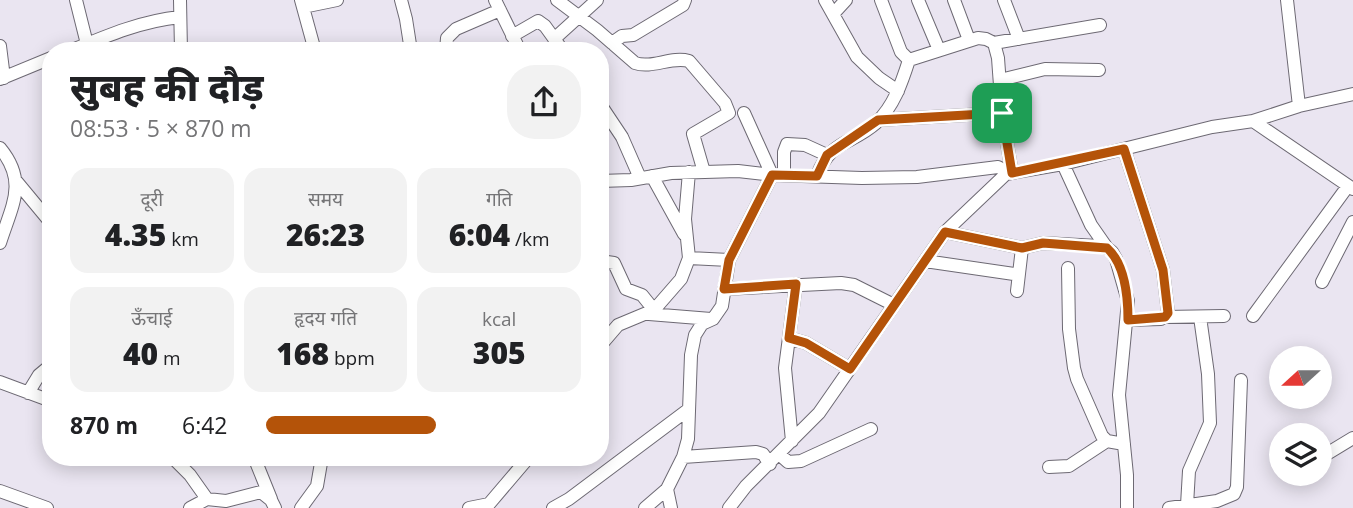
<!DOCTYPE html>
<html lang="hi">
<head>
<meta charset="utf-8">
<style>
  body { margin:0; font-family:"Open Sans","Noto Sans Devanagari",sans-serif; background:#f2f2f2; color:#202124; height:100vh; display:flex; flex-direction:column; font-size:26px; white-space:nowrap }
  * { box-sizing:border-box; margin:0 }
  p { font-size:23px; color:#757577 }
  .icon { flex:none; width:38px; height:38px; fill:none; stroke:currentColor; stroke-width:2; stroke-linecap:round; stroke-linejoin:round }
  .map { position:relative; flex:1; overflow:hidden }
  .side { position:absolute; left:42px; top:42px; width:567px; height:424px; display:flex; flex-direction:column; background:#fff; border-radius:28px; box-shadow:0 4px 18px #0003 }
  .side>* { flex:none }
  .needle { width:46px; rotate:249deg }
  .fabs { position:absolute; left:1269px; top:346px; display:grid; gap:14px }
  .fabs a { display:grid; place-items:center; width:63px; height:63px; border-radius:50%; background:#fff; box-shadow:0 4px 18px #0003; font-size:35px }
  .pin { position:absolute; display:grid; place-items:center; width:60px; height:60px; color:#fff; margin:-30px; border-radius:14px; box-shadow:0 4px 10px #0006 }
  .round { display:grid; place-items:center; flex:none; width:74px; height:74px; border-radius:28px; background:#f2f2f2 }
  .headline { display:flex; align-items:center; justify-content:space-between; height:119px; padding:0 28px }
  h1 { font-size:38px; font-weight:800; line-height:52px }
  .figures { display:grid; grid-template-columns:repeat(3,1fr); gap:10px; height:119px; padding:7px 28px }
  .figures div { display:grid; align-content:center; border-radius:18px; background:#f2f2f2; text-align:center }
  .figures b { font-size:30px; font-weight:800 }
  .figures small { font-size:19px; font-weight:400 }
  .figures p { font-size:19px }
  ul { padding:0 28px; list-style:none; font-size:23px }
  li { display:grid; grid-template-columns:112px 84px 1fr; align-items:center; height:52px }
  li i { height:18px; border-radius:9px; background:#b45309 }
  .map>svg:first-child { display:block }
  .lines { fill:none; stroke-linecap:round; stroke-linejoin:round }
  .minor-casing { stroke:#6d6973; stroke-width:14 }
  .minor { stroke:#fff; stroke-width:12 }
  .route-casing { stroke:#fff; stroke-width:14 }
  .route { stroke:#b45309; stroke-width:9 }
</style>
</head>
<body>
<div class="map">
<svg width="1353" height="508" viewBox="0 0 1353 508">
  <rect width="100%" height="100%" fill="#eae5f1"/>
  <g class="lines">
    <defs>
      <path id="minor" d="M76 0 87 44
        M180 0 181 51
        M301 0 315 51
        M401 0 406 19 411 51
        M495 0 520 51
        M557 0 597 30 635 63C652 69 671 56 689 61L725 103 729 113 693 134 704 172
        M825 0 857 57 879 78 898 91
        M881 0 901 52 909 60 978 38 986 39 994 43 998 58 1002 113 1012 173
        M918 0 939 50
        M954 0 969 40
        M1004 0 1019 39
        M1287 0 1299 106
        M303 7 337 0
        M834 13 846 0
        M512 36 538 21 545 26 563 51
        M554 39 597 0
        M612 43 622 36 633 35 683 5 685 0
        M994 43 1100 25
        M0 46 4 78
        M70 51C106 36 141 21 180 17
        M446 51 447 38 456 29 500 10
        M0 79 51 58
        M1000 80 1045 69 1099 70
        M600 104 622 137 640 178
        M878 120 1002 113
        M1253 121 1353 189
        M0 148C28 182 12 205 0 243
        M1124 149 1163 270 1168 313 1161 319 1128 320
        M1063 164 1091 225 1107 248
        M784 175V152L787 144 805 145 827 155
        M652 176 684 234
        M817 176C830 140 851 145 876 123 894 106 902 82 909 60
        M600 181 631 180 671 173 738 171 772 175 862 178 917 177 998 167 1004 170 1006 174
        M17 182 51 223
        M945 232 1022 248 1043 243 1098 246 1107 248 1112 252 1116 259 1128 301 1119 395 1127 475V508
        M689 258 729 260
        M600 261 614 263 626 289 642 295 654 310
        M925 261 1014 274
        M1068 268 1069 329 1074 368 1077 379 1102 436 1107 441 1124 444
        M1322 282 1353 222
        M724 289 841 283 854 285 894 305
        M1017 291 1022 248
        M649 314 711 319
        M1253 316 1348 186
        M1165 317 1224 316
        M789 338 806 343 850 369
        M600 346 618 325 654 310 681 279 689 258 685 219 689 172
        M0 382 51 401
        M28 393 39 375 51 365
        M792 441 785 368 796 284
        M779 454 788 462 801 461 871 429
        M172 457 190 475 207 499 226 501 261 492 271 500 275 508
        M254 457 271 499
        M683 457 756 452 763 454 770 464
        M1320 458 1353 438
        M1049 467 1069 466 1107 441
        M0 491 47 508
        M1187 505 1189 471 1210 423 1208 374 1200 317
        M190 508 207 499
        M301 508 317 486 322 457
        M469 508 489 504 529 457
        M553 508 569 499 689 409
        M645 508 667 489
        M671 508 667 489 683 457 688 439 691 355 695 335 702 324 713 319 722 306 729 260 772 175 744 113
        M729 508 746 486 819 413 945 232 1006 174 1063 164 1212 127 1253 121 1299 106 1353 94
        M1169 508 1217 501 1234 494 1237 487 1241 380"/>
    </defs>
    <use href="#minor" class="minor-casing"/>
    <use href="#minor" class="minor"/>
  </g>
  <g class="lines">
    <defs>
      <path id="route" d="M1002 113 1012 173 1124 149 1163 270 1168 313 1165 317 1128 320C1128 297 1125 264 1107 248L1043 243 1022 248 945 232 850 369 806 343 789 338 796 284 724 289 729 260 772 175 817 176 827 155 878 120Z"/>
    </defs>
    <use href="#route" class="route-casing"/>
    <use href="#route" class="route"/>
  </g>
</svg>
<div class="fabs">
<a><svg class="needle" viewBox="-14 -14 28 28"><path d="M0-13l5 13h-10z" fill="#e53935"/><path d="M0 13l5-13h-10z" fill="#757577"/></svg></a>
<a><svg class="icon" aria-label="layers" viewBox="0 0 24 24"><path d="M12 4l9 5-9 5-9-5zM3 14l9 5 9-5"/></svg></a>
</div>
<div class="pin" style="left:1002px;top:113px;background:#1e9e55"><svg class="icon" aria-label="arrive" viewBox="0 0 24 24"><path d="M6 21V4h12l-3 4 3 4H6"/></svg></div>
<section class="side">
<div class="headline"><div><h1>सुबह की दौड़</h1><p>08:53 · 5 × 870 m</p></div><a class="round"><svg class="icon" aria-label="share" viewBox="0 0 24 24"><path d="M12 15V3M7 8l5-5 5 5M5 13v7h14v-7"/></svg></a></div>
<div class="figures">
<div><p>दूरी</p><b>4.35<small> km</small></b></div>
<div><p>समय</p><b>26:23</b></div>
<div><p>गति</p><b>6:04<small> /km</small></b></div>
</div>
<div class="figures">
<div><p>ऊँचाई</p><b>40<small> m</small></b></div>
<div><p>हृदय गति</p><b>168<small> bpm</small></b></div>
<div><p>kcal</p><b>305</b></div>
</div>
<ul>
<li><b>870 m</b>6:42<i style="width:54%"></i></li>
</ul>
</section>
</div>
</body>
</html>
